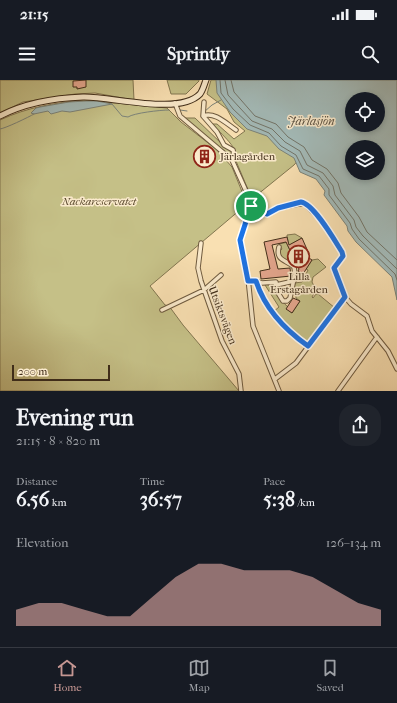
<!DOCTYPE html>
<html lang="en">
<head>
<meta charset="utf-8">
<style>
  body { margin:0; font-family:"IM FELL French Canon",serif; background:#20242c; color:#f1f3f6; height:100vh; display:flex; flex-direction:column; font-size:15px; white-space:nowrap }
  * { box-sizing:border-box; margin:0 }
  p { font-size:13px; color:#9ea1a6 }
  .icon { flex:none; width:22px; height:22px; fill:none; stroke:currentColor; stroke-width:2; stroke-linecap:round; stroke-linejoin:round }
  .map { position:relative; height:311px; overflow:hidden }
  .panel { display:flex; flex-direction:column; background:#171b24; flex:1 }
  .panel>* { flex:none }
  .fabs { position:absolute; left:345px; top:12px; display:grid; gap:8px }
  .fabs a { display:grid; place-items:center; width:40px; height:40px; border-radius:50%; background:#171b24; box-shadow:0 2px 6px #0003; font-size:20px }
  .scale { position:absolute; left:12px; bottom:10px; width:98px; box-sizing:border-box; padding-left:4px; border:2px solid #402d19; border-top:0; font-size:11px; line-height:14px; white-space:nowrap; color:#402d19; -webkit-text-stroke:3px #fbebcd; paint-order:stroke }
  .pin { position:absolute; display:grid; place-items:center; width:34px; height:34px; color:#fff; margin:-17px; border:2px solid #fff; border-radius:50%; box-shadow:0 1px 4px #0007 }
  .round { display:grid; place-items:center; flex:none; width:42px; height:42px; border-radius:16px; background:#20242c }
  .head { display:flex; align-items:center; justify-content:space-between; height:68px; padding:0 16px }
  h1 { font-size:22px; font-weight:700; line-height:30px }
  .metrics { display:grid; grid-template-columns:repeat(3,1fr); gap:6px; height:68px; padding:4px 16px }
  .metrics div { display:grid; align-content:center }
  .metrics b { font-size:20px; font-weight:700 }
  .metrics small { font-size:11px; font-weight:400 }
  .metrics p { font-size:11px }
  .chart { height:112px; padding:8px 16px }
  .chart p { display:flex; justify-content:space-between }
  .chart svg { width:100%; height:72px; margin-top:4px; fill:#c59692; opacity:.7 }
  .status { display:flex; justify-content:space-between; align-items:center; height:28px; padding:0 20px; background:#171b24; direction:ltr }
  .status svg { height:11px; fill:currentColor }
  header { display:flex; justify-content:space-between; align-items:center; height:52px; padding:0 16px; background:#171b24; font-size:18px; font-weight:700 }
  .menu { display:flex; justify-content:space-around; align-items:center; height:56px; border-top:1px solid #363941; background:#171b24; font-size:11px; color:#9ea1a6 }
  .menu a { display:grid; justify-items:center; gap:2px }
  .menu .selected { color:#c59692 }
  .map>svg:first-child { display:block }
  .green { fill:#c5c087; stroke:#827650 }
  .water { fill:#a3bab8; stroke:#7b8278; fill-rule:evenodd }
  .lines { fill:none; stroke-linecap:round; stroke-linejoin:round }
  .shore { stroke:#727468; stroke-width:1 }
  .stream { stroke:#7b8278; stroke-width:1 }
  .building { fill:#e7a890; stroke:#402d19 }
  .street-casing { stroke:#6e5a3f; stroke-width:5.5 }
  .secondary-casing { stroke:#402d19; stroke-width:7 }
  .street { stroke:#fbebcd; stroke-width:3.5 }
  .secondary { stroke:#fbebcd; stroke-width:5 }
  .route-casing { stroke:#fff; stroke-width:8 }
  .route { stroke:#1a73e8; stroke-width:5 }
  .labels { text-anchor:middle; stroke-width:3; stroke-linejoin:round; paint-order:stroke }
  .poi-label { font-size:11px; fill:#402d19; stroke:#fbebcd; text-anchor:start }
  .park-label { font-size:11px; font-style:italic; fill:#5b4a2f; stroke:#fbebcd }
  .street-label { font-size:11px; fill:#402d19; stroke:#fbebcd }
  .water-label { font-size:12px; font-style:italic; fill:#595041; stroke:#fbebcd }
</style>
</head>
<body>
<div class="status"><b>21:15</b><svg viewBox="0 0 49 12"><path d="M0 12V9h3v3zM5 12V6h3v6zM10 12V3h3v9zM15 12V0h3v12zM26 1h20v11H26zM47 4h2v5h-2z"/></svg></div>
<header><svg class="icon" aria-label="menu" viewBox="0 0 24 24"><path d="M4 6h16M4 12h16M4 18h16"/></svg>Sprintly<svg class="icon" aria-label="search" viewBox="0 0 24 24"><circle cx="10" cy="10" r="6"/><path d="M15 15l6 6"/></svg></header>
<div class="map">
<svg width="397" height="311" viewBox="0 0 397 311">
  <rect width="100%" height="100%" fill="#f9e0b2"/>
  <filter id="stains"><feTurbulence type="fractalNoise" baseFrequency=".005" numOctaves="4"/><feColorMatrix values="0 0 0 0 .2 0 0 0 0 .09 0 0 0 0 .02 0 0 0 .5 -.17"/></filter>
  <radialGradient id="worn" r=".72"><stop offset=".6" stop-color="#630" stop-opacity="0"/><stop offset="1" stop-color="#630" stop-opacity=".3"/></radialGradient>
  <path class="green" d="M0 0H133L134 20 95 13 75 14 23 22 0 33Z
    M167 0H199V1L186 14H171Z
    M211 0H355L352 19 294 85 252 119 236 81C241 69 220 54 213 44H217L234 59 245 51 234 42 227 29 207 14Z
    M84 20 167 28 181 42 216 69 232 87 247 124 150 206 165 225 169 226 183 245 239 311H0V40C28 27 54 23 84 20Z
    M184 38H195L223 65 231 71 232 74H228Z
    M295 154 302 158 288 166 297 185 295 187 283 180 279 172 282 169 279 164 288 162 287 155Z
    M318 179 326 187 313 197 312 202 316 210 312 217 313 218 316 214H318L335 228 311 260 306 263 285 246 273 232 279 227 265 205 266 204C277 208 279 220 288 227L287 229 292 233 300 221 296 218V214H293L295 203 302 202 308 190 306 189 312 180Z"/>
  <path class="water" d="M216 0H397V220L392 197 356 162 348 151 347 146 324 115 325 111 316 99 300 92 294 78 279 69 267 56 247 49 230 32 217 13ZM352 19H378V45H352ZM352 67H378V93H352Z
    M86 21H97L112 24 70 32 62 31 51 34 48 31 34 34 31 33 36 28 40 27 69 22Z"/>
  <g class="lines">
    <path class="shore" d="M220 0 221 13 233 29 250 45 269 53 281 66 296 75 303 89 319 96 329 109V115L350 143 352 149 359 159 395 194 397 200
      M225 0 228 15 252 41 272 49 285 62 300 71 307 85 323 93 333 106 335 115 354 140 356 147 363 156 397 189
      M231 0 234 12 255 36 276 44 288 57 304 67 312 80 327 89 338 103 341 113 359 137 367 152 397 180"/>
    <path class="stream" d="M112 24 122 36 128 37C134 33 160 30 169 30
      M180 30 187 31
      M204 32 212 25 221 20
      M0 49C4 49 29 37 34 34"/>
  </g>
  <path class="building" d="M86 0V7L77 9V7H73V1Z
    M287 157 289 165 302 158 309 174 306 176 312 180 303 194 298 191 299 189 286 162 272 165 278 189 290 188 291 196 261 199 260 191 270 189 264 162Z
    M293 218 300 221 292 233 286 229Z"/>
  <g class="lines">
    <defs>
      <path id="street" d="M204 22 203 36 217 52 224 65 233 70 234 75 232 80
        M175 23 180 36 232 80 250 120 251 126 240 160 248 198 253 246 279 311
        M203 36C214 31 227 44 236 50
        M251 126 267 134 278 128 304 123 320 139 342 172 343 176 334 188 345 217 351 224 367 236 372 251 388 271 397 289
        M201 163 198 188 201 201 222 261 239 294 241 311
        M248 201H256C265 229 284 249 308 266
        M256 201 262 203 276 202 275 208 283 221H287L290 218 295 194 294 187C287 180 275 181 279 167
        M276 205 294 201
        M162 230 204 210 221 195
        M275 299 296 283 345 217
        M338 311 377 257"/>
      <path id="secondary" d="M0 36C25 23 55 18 83 17 111 16 179 36 200 14 203 10 204 5 206 0"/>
    </defs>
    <use href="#street" class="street-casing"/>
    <use href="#secondary" class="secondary-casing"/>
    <use href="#street" class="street"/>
    <use href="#secondary" class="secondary"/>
  </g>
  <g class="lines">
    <defs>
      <path id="route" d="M301 122C314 124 335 161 342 172L343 176 334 188 345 217 308 266C284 249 265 229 256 201H248L240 160 251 126 267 134 278 128Z"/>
    </defs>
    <use href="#route" class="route-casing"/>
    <use href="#route" class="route"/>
  </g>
  <defs>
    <symbol id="building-ring" viewBox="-11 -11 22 22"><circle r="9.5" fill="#fbebcd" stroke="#8f2418" stroke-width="1.5"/><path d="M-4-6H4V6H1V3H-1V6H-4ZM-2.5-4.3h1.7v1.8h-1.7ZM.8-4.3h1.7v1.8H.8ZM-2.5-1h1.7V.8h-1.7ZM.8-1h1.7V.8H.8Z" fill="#8f2418"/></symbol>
  </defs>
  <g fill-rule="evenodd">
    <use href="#building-ring" x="192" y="64" width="25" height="25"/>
    <use href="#building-ring" x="286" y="164" width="25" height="25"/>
  </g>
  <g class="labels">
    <g class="poi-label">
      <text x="220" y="80">Järlagården</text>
      <text x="299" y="200" text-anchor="middle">Lilla<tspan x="299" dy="13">Erstagården</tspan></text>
    </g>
    <g class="park-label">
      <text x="99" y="125">Nackareservatet</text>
    </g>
    <g class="street-label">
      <text transform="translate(223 235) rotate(69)" y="4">Utsiktsvägen</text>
    </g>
    <g class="water-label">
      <text x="311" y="45">Järlasjön</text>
    </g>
  </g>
  <rect width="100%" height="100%" filter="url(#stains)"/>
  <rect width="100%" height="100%" fill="url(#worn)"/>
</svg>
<div class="fabs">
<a><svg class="icon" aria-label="locate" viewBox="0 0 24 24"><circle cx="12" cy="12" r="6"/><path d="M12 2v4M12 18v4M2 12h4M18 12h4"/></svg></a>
<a><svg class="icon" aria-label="layers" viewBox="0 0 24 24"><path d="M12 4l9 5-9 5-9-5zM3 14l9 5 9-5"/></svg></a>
</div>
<div class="scale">200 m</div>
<div class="pin" style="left:251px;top:126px;background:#1e9e55"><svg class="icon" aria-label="arrive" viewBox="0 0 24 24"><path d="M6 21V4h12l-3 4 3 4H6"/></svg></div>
</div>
<section class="panel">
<div class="head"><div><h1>Evening run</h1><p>21:15 · 8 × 820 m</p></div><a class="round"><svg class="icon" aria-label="share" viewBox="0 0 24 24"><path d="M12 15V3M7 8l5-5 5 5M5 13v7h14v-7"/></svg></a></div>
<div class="metrics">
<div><p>Distance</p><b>6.56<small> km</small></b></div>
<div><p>Time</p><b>36:57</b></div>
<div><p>Pace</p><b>5:38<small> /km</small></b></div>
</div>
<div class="chart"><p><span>Elevation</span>126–134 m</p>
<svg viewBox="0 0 160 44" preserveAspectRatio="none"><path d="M0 44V34L10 30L20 30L30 34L40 38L50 38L60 26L70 14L80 6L90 6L100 10L110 10L120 10L130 14L140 22L150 30L160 34V44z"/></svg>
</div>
</section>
<nav class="menu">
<a class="selected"><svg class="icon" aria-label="home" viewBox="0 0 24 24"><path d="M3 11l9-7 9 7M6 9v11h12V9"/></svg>Home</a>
<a><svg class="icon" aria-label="map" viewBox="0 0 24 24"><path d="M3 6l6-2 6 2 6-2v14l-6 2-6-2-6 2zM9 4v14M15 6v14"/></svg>Map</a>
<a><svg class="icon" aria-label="saved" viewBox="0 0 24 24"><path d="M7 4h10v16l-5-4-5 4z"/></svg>Saved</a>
</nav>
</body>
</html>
